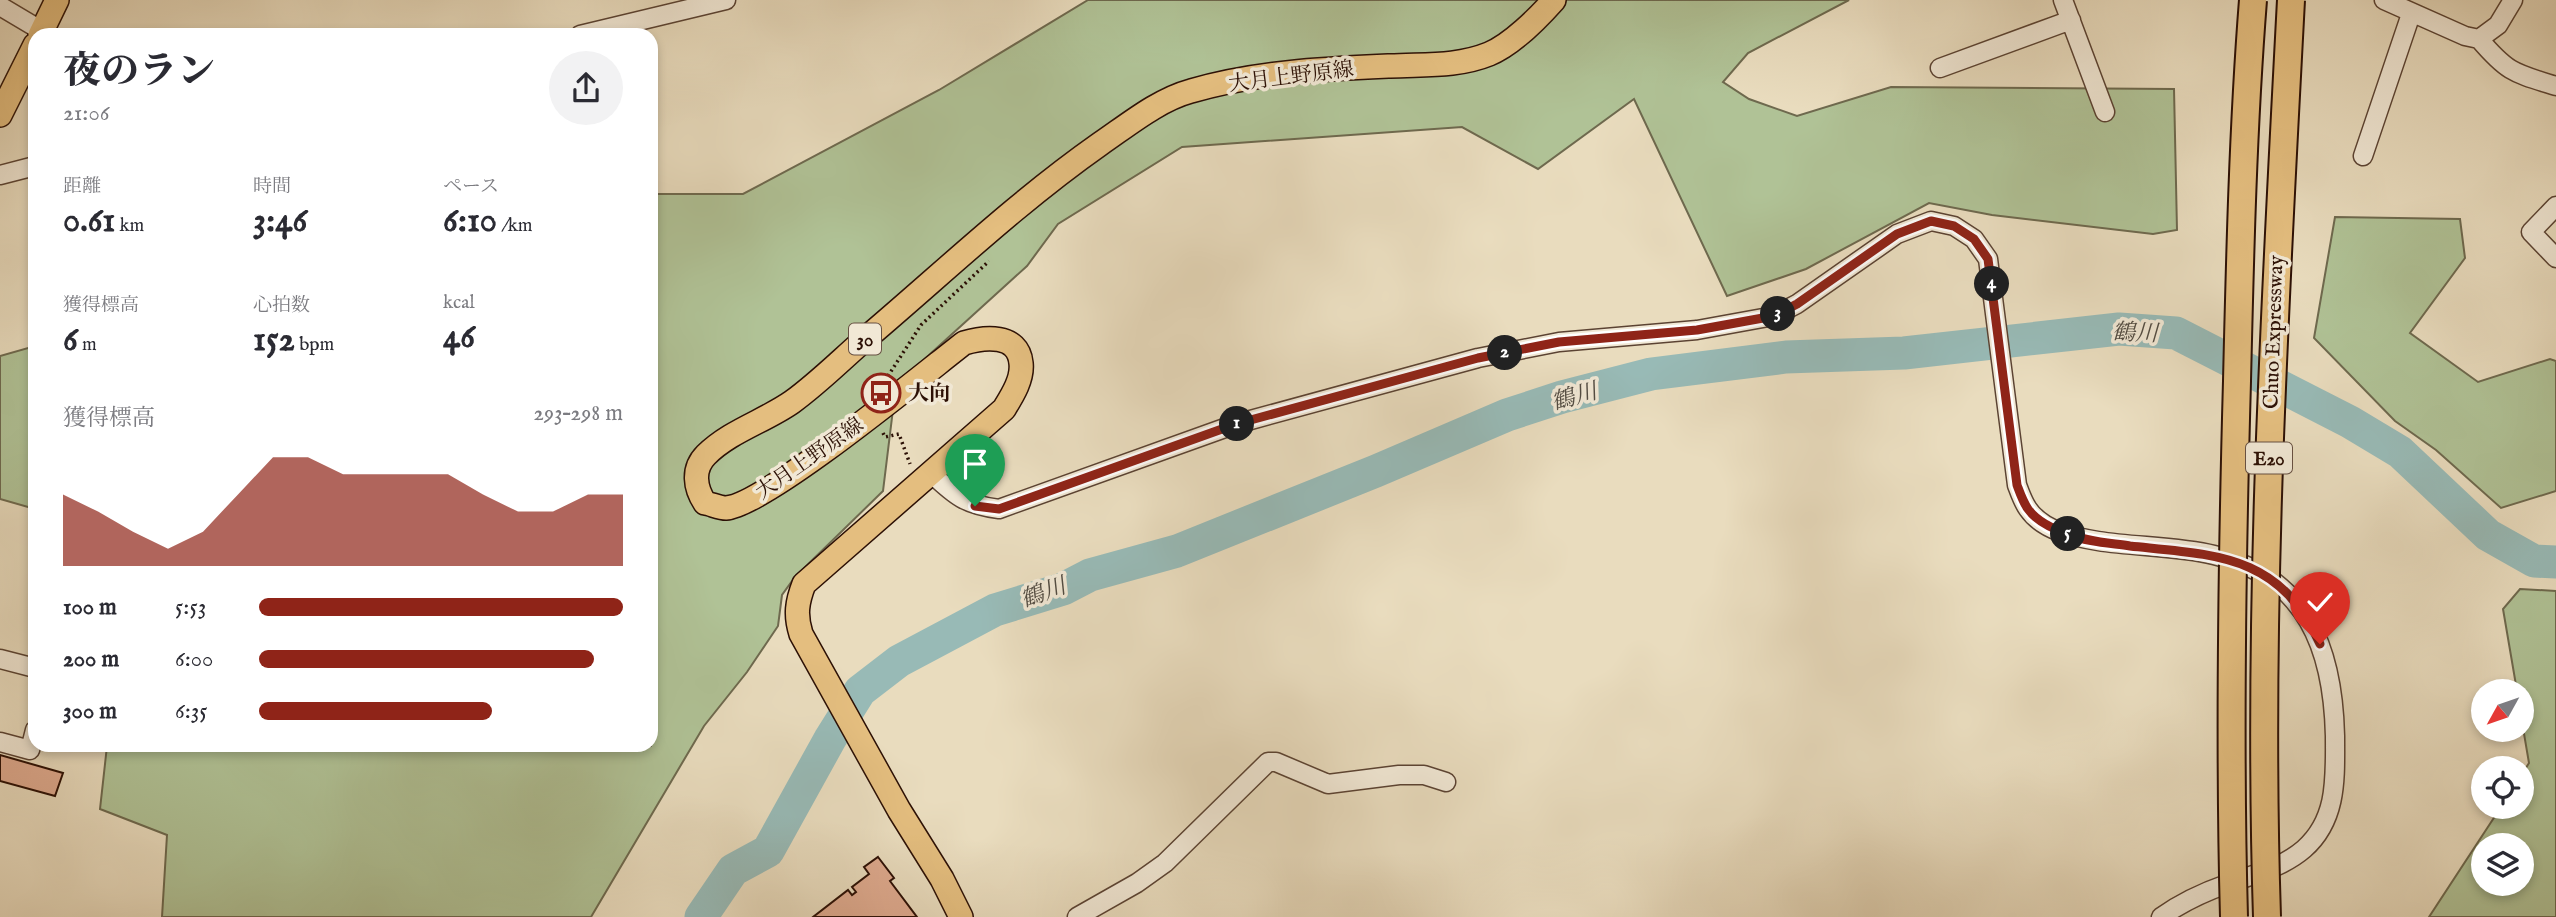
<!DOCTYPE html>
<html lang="ja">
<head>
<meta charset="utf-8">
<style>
  body { margin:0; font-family:"IM FELL English","Noto Serif JP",serif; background:#f2f2f3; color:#2b2b33; height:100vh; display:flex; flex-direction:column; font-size:26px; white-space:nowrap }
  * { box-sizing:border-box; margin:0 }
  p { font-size:23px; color:#7c7c81 }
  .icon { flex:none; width:38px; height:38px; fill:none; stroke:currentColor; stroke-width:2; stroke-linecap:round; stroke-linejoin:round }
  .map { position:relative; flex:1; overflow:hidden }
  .sheet { position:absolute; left:28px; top:28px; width:630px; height:724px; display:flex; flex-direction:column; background:#fff; border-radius:21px; box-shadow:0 4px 10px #0003 }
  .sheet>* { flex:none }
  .needle { width:46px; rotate:230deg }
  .controls { position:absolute; left:2471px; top:679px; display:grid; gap:14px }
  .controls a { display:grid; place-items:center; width:63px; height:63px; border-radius:50%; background:#fff; box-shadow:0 4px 10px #0003; font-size:35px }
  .pin { position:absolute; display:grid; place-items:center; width:60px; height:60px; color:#fff; margin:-72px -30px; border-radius:50% 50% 50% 0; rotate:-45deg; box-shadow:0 0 7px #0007 }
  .pin .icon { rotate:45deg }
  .km { position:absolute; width:35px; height:35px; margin:-18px; border-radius:50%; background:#222; color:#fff; font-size:19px; line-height:35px; text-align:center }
  .round { display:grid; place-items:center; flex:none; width:74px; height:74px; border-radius:37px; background:#f2f2f3 }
  .headline { display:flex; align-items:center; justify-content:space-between; height:119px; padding:0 35px }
  h1 { font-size:38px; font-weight:800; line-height:52px }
  .stats { display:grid; grid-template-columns:repeat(3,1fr); gap:10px; height:119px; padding:7px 35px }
  .stats div { display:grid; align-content:center }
  .stats b { font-size:35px; font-weight:800 }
  .stats small { font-size:19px; font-weight:400 }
  .stats p { font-size:19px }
  .chart { height:196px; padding:14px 35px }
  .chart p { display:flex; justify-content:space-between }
  .chart svg { width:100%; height:126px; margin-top:7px; fill:#8f2418; opacity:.7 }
  ul { padding:0 35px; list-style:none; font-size:23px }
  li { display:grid; grid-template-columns:112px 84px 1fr; align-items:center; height:52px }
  li i { height:18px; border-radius:9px; background:#8f2418 }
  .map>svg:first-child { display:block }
  .green { fill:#b0c296; stroke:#6e694e; stroke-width:2; fill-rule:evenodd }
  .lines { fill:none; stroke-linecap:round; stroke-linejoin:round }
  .river { stroke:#98bab6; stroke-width:33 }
  .building { fill:#dfab90; stroke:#2c1005; stroke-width:2 }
  .minor-casing { stroke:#5b4333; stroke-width:21 }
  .major-casing { stroke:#2c1005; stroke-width:26 }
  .path { stroke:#2c1005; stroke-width:3.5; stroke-dasharray:2 3.5; stroke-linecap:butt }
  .minor { stroke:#f1e8d5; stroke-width:18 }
  .major { stroke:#e4be7f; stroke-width:23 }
  .highway-bridge-casing { stroke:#2c1005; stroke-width:30; stroke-linecap:butt }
  .highway-bridge { stroke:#e4be7f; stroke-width:26 }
  .route-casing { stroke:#fff; stroke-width:14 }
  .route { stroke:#8f2418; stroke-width:9 }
  .labels { text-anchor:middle; stroke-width:7; stroke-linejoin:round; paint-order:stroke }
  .shield { fill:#f1e8d5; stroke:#675143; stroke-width:2 }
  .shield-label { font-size:19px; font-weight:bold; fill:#2c1005 }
  .street-label { font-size:21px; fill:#2c1005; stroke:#f1e8d5 }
  .poi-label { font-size:21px; font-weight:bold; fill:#2c1005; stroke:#f1e8d5; text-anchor:start }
  .water-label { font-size:23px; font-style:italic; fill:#524c43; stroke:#f1e8d5 }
</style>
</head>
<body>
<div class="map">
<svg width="2556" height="917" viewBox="0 0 2556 917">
  <rect width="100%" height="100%" fill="#e9dcbe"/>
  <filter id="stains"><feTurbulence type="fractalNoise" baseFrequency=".00286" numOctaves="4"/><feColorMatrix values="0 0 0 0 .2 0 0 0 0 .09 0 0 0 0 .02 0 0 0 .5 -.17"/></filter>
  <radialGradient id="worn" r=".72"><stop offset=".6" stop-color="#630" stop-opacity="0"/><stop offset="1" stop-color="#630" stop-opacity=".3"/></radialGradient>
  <path class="green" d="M1088 0H1849L1748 53 1723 82 1749 99 1797 116 1891 87 2174 89 2177 230 2153 234 1992 215 1929 203 1806 269 1727 296 1634 99 1538 169 1462 127 1182 147 1058 224 1027 266 896 385 883 491 795 577 782 595 778 626 747 672 704 726 591 917H162L167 835 100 809 107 746H651V194H743L939 90Z
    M2335 217 2460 219 2465 258 2410 333 2478 382 2550 359 2556 361V491L2501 508 2436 450 2395 421 2314 338Z
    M35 346V509L0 499V356Z
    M2520 589 2556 591V917H2429L2501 807H2522V774L2529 763 2522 722V691H2517L2503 609ZM2522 845V884H2483V845Z"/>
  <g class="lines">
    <path class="river" d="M701 917 733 870 768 851 830 739 860 691 899 661 995 610 1063 589 1090 575 1177 551 1376 471 1507 415 1562 397 1651 374 1786 357 1904 353 2119 329 2176 333 2350 422 2400 452 2488 535 2534 561 2556 562"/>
  </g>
  <path class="building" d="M0 755 63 773 55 796 0 781Z
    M878 857 894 878 890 881 917 917H813L848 890 852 895 856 892 852 887 869 874 864 867Z"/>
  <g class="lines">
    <defs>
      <path id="minor" d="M2063 0 2105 112
        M2384 0 2465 36 2479 39 2498 25 2513 0
        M0 6 42 31
        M580 35 726 0
        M2479 39C2508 73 2514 73 2556 86
        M1940 68 2071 20
        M2363 156 2411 14
        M0 175 35 166
        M2556 206 2531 232 2556 258
        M931 473C955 496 966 505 999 509L1236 424 1478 358 1559 342 1697 330 1774 316 1797 304 1897 234 1931 221 1954 226 1974 239 1988 259 2017 485C2020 493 2023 502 2028 509 2043 531 2074 537 2098 541 2136 547 2177 546 2214 555 2307 577 2333 649 2335 736 2335 777 2338 819 2304 849 2282 868 2254 874 2227 884 2204 892 2181 903 2161 917
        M0 659 35 668
        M0 742 30 750 35 730
        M1077 917 1137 883 1165 863 1268 762H1276L1328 784 1399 775H1424L1446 782"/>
      <path id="major" d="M40 35 57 0
        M0 115 35 45
        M961 917 942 879 899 810 801 634C795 615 797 602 804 584L1004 409C1012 396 1023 379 1021 363 1018 333 984 337 964 343 925 373 764 506 726 508 720 508 711 504 705 503 695 488 692 469 706 455 730 431 765 421 792 402 817 384 840 361 864 340 942 274 1016 203 1100 144 1128 125 1158 100 1191 91 1255 72 1324 69 1390 66 1424 64 1457 67 1489 54 1511 45 1538 18 1554 0"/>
    </defs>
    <use href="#minor" class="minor-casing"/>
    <use href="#major" class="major-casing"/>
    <path class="path" d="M888 376 921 325 989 261
      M883 433 885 437 899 434 910 464"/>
    <use href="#minor" class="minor"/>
    <use href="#major" class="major"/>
    <defs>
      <path id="highway-bridge" d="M2234 917C2229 738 2232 560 2237 381 2240 254 2243 127 2253 0
        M2267 917C2257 611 2275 305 2291 0"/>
    </defs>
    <use href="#highway-bridge" class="highway-bridge-casing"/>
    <use href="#highway-bridge" class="highway-bridge"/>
  </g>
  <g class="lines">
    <defs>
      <path id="route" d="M975 506 999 509 1236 424 1478 358 1559 342 1697 330 1774 316 1797 304 1897 234 1931 221 1954 226 1974 239 1988 259 2017 485C2020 493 2023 502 2028 509 2037 522 2053 529 2068 534 2087 542 2110 543 2130 546 2217 555 2280 554 2320 644"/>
    </defs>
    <use href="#route" class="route-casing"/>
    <use href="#route" class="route"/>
  </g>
  <defs>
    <symbol id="bus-ring" viewBox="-11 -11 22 22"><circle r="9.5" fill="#f1e8d5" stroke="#8f2418" stroke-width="1.5"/><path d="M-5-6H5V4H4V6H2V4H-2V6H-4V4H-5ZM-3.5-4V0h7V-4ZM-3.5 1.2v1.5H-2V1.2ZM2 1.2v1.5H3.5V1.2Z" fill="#8f2418"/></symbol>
  </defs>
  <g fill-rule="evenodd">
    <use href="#bus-ring" x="859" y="371" width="44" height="44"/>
  </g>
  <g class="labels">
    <g class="shield">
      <rect x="849" y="323.5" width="32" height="31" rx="5"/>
      <rect x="2246" y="442.5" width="46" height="31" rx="5"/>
    </g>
    <g class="shield-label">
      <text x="865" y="346">30</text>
      <text x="2269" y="465">E20</text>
    </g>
    <g class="street-label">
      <text transform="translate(1291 76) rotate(-7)" y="7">大月上野原線</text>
      <text transform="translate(2273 332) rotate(-88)" y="7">Chuo Expressway</text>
      <text transform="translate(809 458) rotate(-35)" y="7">大月上野原線</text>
    </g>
    <g class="poi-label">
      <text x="908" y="400">大向</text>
    </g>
    <g class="water-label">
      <text transform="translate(2135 332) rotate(2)" y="8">鶴川</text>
      <text transform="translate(1574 396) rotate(-16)" y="8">鶴川</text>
      <text transform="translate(1043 592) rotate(-20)" y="8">鶴川</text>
    </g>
  </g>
  <rect width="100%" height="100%" filter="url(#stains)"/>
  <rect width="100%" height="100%" fill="url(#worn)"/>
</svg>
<div class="controls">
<a><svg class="needle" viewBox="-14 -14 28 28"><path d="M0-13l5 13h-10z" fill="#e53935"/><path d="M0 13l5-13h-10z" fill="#7c7c81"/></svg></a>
<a><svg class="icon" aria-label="locate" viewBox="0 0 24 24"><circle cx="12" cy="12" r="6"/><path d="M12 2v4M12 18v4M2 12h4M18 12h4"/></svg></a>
<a><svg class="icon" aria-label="layers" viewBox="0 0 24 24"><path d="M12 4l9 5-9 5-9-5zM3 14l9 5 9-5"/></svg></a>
</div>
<div class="pin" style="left:975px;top:506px;background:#1e9e55"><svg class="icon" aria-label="arrive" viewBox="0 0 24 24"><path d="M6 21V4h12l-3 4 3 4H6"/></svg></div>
<div class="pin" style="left:2320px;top:644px;background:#d93025"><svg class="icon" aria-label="check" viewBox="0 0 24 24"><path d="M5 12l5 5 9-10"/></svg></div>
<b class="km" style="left:1237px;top:424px">1</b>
<b class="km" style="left:1505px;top:353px">2</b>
<b class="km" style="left:1778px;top:314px">3</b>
<b class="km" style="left:1992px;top:284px">4</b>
<b class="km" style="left:2068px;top:534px">5</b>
<section class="sheet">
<div class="headline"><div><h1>夜のラン</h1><p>21:06</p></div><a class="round"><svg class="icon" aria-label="share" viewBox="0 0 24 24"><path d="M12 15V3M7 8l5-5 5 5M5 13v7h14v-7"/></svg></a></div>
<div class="stats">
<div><p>距離</p><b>0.61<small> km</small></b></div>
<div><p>時間</p><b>3:46</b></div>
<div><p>ペース</p><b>6:10<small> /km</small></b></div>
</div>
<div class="stats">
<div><p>獲得標高</p><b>6<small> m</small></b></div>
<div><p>心拍数</p><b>152<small> bpm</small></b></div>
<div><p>kcal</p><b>46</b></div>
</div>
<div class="chart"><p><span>獲得標高</span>293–298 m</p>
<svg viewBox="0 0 160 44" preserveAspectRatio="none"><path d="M0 44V19L10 25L20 32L30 38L40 32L50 19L60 6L70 6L80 12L90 12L100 12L110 12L120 19L130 25L140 25L150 19L160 19V44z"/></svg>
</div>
<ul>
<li><b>100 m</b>5:53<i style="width:100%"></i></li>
<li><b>200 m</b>6:00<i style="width:92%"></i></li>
<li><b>300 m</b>6:35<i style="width:64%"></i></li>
</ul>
</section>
</div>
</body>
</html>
